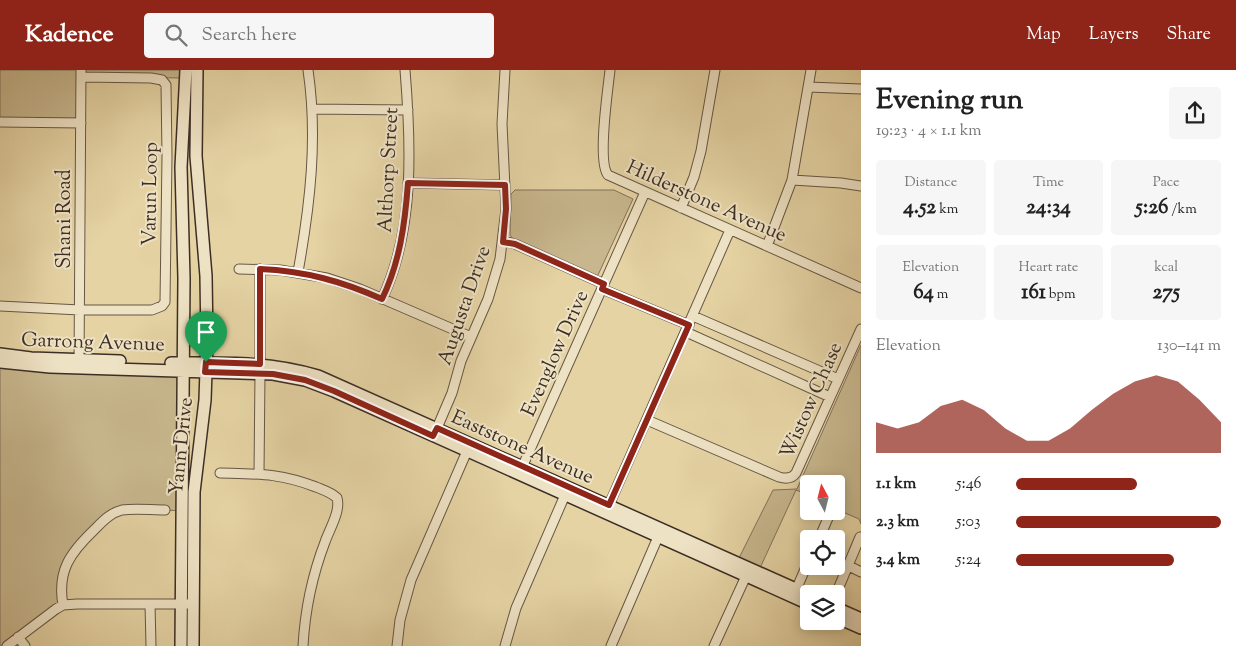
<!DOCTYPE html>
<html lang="en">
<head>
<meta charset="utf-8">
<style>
  body { margin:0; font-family:"Sorts Mill Goudy",serif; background:#f6f6f6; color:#222; height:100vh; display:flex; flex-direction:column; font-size:19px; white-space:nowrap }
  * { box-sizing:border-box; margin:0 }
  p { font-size:16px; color:#767676 }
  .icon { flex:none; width:28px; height:28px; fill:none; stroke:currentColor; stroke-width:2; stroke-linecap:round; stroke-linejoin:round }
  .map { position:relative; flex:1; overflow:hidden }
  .side { display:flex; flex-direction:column; background:#fff; width:375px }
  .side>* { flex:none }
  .needle { width:32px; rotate:353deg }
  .fabs { position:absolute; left:800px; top:405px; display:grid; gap:10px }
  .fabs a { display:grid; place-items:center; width:45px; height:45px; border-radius:5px; background:#fff; box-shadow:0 2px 12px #0003; font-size:25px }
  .pin { position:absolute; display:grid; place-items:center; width:42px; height:42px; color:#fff; margin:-51px -21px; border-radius:50% 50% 50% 0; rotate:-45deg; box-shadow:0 0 5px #0007 }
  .pin .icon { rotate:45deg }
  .round { display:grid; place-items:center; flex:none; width:52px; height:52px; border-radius:5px; background:#f6f6f6 }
  .head { display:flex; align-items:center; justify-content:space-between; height:85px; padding:0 15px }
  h1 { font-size:28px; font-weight:700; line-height:38px }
  .metrics { display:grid; grid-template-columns:repeat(3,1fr); gap:8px; height:85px; padding:5px 15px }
  .metrics div { display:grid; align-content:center; border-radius:5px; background:#f6f6f6; text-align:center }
  .metrics b { font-size:21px; font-weight:700 }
  .metrics small { font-size:14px; font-weight:400 }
  .metrics p { font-size:14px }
  .chart { height:140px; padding:10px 15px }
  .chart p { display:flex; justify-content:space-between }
  .chart svg { width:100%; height:90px; margin-top:5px; fill:#8f2418; opacity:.7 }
  ul { padding:0 15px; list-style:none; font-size:16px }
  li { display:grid; grid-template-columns:80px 60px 1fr; align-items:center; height:38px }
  li i { height:12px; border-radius:6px; background:#8f2418 }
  header { display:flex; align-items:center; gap:30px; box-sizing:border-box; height:70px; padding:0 25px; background:#8f2418; color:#fff }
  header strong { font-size:24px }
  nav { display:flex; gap:28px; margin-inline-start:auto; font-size:18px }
  .search { width:350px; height:45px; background:#f6f6f6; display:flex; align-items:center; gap:12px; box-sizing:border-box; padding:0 18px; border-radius:5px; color:#767676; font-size:19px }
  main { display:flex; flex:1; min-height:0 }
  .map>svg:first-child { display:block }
  .green { fill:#c8b78e; stroke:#82725a }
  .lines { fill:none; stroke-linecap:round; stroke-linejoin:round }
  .street-casing { stroke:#665745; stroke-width:11 }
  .secondary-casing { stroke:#3c2e25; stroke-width:14 }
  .street { stroke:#eee2c4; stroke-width:9 }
  .secondary { stroke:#eee2c4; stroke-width:11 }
  .route-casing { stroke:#fff; stroke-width:10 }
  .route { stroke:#8f2418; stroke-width:6 }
  .labels { text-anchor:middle; stroke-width:4; stroke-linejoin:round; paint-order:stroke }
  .street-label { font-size:20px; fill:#3c2e25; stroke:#eee2c4 }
</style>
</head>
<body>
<header>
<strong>Kadence</strong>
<div class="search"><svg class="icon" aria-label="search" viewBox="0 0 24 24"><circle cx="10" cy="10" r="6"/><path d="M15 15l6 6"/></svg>Search here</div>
<nav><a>Map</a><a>Layers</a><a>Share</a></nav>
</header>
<main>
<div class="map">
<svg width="861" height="576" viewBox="0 0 861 576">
  <rect width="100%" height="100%" fill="#e5d3a4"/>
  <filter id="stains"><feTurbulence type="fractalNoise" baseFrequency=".004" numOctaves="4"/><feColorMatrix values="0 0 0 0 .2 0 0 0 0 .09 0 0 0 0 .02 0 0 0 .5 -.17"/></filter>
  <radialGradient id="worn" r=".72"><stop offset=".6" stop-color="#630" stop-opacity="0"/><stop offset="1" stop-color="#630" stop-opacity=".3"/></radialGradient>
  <path class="green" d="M0 0H186L185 8 82 7 81 53 0 52Z
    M515 120H614L633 129 598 205 596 207 513 169 510 165 511 124Z
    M861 275V454L859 449 836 439V414H809V425L796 420 760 498 739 488 773 420 797 419Z
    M0 292 183 301 182 441 165 440 116 443 67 492 63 535 18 567 25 576H0Z"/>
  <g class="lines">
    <defs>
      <path id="street" d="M610 0C608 19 597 92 608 105L861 218
        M808 17 861 19
        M312 39 408 40
        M0 52 81 53
        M792 110 841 113 861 116
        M408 113 505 115
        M681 138 694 107 701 81 715 0
        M503 171 515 174 604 214
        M767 176 792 110 811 0
        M239 199 280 200 327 208 360 219 471 267
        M298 202C310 135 318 68 308 0
        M602 219 689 255
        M382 229C415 160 411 74 405 0
        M0 236 80 240H152L162 236 165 232 167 86 166 15 162 10 151 8 82 7
        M693 246 838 309
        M686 262 830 327
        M260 294V199
        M79 295 81 0
        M647 350 779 407C786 409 792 409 796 403L861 259
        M437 358 452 323 461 291 488 229 500 189 506 139 502 54 505 0
        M520 402 645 122
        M220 403C258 404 280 403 316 417 323 420 331 422 337 428 341 441 329 460 325 472 312 506 305 540 303 576
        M259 403 260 303
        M609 435 730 160
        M819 469 831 441
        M849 496 861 502
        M796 520 809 490
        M836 524 860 467
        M150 534 151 576
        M63 535C57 501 70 483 94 460 102 452 110 443 122 440 136 438 151 440 165 440
        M18 567 25 576
        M7 576 56 539 63 535 77 534H188
        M397 576 400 550 411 510 467 381
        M505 576 516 538 565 425
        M611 576 658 467
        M714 576 746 506"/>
      <path id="secondary" d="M0 284 31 288 120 291
        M0 292 50 297 273 304 305 310 334 321 809 534
        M171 293C223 293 268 291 318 306L809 525
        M836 538 861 549
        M836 547 861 558
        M181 576 184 208 181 97 186 0
        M193 576 194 422 205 330 207 271 206 206 196 86 197 0"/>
    </defs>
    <use href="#street" class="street-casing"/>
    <use href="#secondary" class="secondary-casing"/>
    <use href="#street" class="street"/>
    <use href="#secondary" class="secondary"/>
  </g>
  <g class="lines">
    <defs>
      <path id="route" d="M408 113 505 115 506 139 503 172 515 174 604 214 602 219 689 255 609 435 437 358 433 366 334 321 305 310 273 304 205 302 206 292 260 294V199C305 201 341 211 382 229 400 192 405 153 408 113Z"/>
    </defs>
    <use href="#route" class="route-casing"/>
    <use href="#route" class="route"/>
  </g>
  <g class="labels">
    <g class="street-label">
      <text transform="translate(387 100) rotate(-87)" y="7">Althorp Street</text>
      <text transform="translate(149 124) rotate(-89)" y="7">Varun Loop</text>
      <text transform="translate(707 130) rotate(24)" y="7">Hilderstone Avenue</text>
      <text transform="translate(63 149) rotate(-90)" y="7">Shani Road</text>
      <text transform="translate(463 235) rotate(-71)" y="7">Augusta Drive</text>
      <text transform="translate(93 271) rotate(2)" y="7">Garrong Avenue</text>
      <text transform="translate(554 283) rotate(-66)" y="7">Evenglow Drive</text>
      <text transform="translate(810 330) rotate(-66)" y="7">Wistow Chase</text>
      <text transform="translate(180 376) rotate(-84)" y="7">Yann Drive</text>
      <text transform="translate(523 376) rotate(24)" y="7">Eaststone Avenue</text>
    </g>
  </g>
  <rect width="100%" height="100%" filter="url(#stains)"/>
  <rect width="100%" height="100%" fill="url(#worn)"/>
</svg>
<div class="fabs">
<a><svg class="needle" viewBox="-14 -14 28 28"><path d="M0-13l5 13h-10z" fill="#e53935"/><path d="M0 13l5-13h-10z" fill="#767676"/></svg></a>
<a><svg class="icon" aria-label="locate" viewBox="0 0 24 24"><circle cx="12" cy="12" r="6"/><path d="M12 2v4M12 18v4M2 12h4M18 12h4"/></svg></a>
<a><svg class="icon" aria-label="layers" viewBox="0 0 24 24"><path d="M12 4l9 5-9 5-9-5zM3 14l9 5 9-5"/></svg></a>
</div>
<div class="pin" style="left:206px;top:292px;background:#1e9e55"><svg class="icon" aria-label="arrive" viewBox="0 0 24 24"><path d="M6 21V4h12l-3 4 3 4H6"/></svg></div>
</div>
<section class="side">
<div class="head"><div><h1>Evening run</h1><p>19:23 · 4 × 1.1 km</p></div><a class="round"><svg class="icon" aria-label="share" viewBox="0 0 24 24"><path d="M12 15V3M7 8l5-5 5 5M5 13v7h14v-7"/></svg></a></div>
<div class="metrics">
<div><p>Distance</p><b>4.52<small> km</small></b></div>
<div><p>Time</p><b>24:34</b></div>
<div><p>Pace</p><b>5:26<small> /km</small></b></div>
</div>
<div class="metrics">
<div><p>Elevation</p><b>64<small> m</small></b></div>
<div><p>Heart rate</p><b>161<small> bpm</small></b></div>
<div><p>kcal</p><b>275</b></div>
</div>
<div class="chart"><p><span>Elevation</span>130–141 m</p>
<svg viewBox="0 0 160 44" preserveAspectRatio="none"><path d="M0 44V29L10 32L20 29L30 21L40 18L50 23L60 32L70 38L80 38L90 32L100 23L110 15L120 9L130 6L140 9L150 18L160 29V44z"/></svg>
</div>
<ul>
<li><b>1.1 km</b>5:46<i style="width:59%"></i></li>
<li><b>2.3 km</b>5:03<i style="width:100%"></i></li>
<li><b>3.4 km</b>5:24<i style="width:77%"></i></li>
</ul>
</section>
</main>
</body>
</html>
